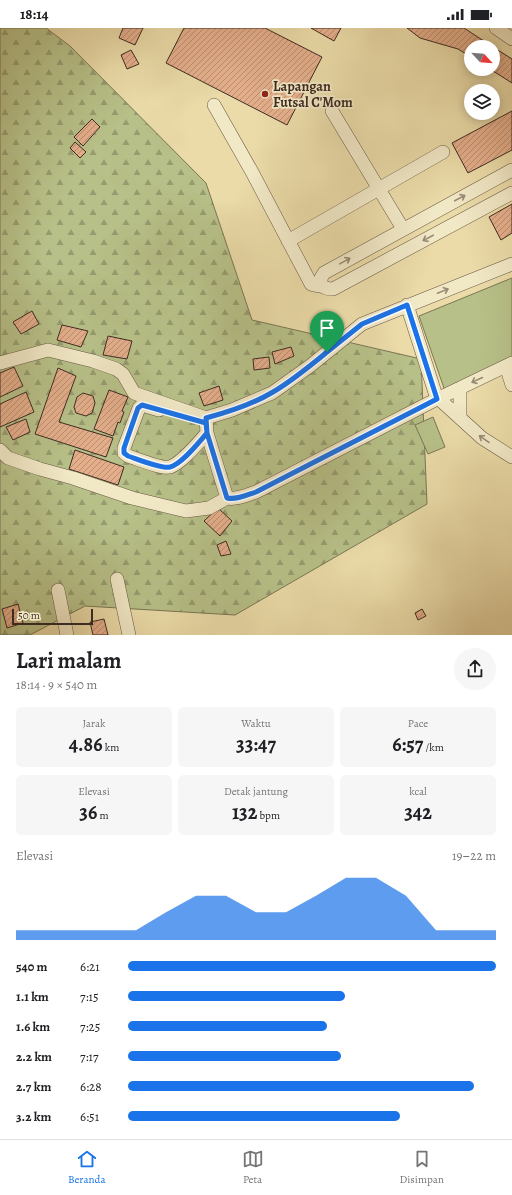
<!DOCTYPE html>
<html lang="id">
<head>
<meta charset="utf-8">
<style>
  body { margin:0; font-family:Alegreya,serif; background:#f6f6f6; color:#202124; height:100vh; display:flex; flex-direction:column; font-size:15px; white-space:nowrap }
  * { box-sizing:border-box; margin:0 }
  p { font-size:13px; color:#757577 }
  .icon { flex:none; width:22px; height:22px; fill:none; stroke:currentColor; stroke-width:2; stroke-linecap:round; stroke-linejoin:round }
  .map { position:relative; height:607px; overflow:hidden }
  .drawer { display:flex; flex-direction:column; background:#fff; flex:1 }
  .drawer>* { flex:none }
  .needle { width:26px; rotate:116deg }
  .fabs { position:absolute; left:464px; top:12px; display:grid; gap:8px }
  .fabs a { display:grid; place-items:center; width:36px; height:36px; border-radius:50%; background:#fff; box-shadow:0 2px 10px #0003; font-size:20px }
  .scale { position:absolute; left:12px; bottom:10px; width:81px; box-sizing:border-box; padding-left:4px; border:2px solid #3f2b22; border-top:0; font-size:11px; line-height:14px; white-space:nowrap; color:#3f2b22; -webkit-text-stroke:3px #f1e8c6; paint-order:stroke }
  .pin { position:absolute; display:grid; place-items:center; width:34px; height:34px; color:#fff; margin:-41px -17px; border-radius:50% 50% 50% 0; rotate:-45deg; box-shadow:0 0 4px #0007 }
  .pin .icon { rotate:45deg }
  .round { display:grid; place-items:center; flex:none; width:42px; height:42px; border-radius:21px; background:#f6f6f6 }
  .head { display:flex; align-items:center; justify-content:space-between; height:68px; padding:0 16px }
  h1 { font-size:22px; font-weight:700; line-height:30px }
  .stats { display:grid; grid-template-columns:repeat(3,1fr); gap:6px; height:68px; padding:4px 16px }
  .stats div { display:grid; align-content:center; border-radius:6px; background:#f6f6f6; text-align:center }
  .stats b { font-size:20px; font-weight:700 }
  .stats small { font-size:11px; font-weight:400 }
  .stats p { font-size:11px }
  .chart { height:112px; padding:8px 16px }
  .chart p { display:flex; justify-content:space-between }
  .chart svg { width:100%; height:72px; margin-top:4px; fill:#1a73e8; opacity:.7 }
  ul { padding:0 16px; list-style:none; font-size:13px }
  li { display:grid; grid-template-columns:64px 48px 1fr; align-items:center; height:30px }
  li i { height:10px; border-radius:5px; background:#1a73e8 }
  .status { display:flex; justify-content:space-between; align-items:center; height:28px; padding:0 20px; background:#fff; direction:ltr }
  .status svg { height:11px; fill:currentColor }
  .dock { display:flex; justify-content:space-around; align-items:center; height:56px; border-top:1px solid #e0e0e0; background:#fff; font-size:11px; color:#757577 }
  .dock a { display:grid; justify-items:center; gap:2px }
  .dock .current { color:#1a73e8 }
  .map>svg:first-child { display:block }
  .forest { fill:url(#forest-firs); stroke:#7b7655 }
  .pitch { fill:#b7c088; stroke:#7b7655 }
  .building { fill:url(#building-hatch); stroke:#3f2b22 }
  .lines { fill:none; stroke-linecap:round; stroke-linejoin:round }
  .minor-casing { stroke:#6a5744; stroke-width:14 }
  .minor { stroke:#f1e8c6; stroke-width:13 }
  .oneway { stroke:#988a74 }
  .route-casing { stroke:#fff; stroke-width:8 }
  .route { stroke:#1a73e8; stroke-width:5 }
  .poi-dot { fill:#8f2418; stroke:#f1e8c6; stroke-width:1.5 }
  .labels { text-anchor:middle; stroke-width:3.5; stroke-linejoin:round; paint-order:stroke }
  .poi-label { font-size:14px; font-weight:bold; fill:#3f2b22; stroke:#f1e8c6; text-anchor:start }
</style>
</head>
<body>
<div class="status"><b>18:14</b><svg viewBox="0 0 49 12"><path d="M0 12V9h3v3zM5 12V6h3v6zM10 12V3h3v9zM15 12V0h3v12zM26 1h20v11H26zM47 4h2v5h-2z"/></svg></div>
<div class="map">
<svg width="512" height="607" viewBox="0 0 512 607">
  <defs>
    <pattern id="forest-firs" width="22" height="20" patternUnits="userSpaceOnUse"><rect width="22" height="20" fill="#b7c088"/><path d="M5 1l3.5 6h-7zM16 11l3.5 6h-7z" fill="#969c6f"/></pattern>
    <pattern id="building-hatch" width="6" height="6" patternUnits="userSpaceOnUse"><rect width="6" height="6" fill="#e4ae8b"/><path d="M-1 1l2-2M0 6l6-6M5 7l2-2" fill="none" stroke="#ba8e71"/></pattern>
  </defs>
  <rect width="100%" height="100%" fill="#eadba8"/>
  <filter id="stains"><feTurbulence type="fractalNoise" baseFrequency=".005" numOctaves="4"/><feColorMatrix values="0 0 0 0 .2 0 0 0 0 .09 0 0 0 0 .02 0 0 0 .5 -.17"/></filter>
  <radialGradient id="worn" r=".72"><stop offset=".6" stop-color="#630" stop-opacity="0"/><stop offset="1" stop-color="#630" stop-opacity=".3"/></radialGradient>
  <path class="forest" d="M0 0H46L70 18 206 155 252 292 421 331 427 476 235 587 85 578 30 607H0Z"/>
  <path class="pitch" d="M512 250V329L445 363 419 288Z
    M433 389 445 419 428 426 415 397Z"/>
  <path class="building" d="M123 0H143L135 17 119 10Z
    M184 0H265L322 29 287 97 166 35Z
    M311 0H341L334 13Z
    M407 0H464L493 19H471V29L458 21 420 10Z
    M493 19 512 31V55L490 41H493Z
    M131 22 139 36 127 41 121 27Z
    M512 83V122L468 145 452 115Z
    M92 91 100 99 83 118 74 109Z
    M75 114 86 124 80 130 70 120Z
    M512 176V205L501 212 489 189Z
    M32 283 39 296 21 306 13 294Z
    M62 297 88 303 81 319 57 312Z
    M108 308 132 313 127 331 103 327Z
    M291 319 294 328 275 336 272 324Z
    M269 329 270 340 254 342 253 331Z
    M14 339 23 358 0 369V345Z
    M58 340 76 348 59 394 113 410 106 429 35 406Z
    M219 358 223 372 204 378 199 365Z
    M109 362 128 369 122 383 124 384 120 395 118 394 113 408 94 401Z
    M26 364 34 384 0 399V376Z
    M83 365 93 368 95 375 92 385 86 388 76 385 74 379 77 369Z
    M26 391 30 404 13 412 6 399Z
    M75 422 124 439 118 457 69 441Z
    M218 480 232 493 220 508 204 493Z
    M226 513 231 526 221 528 217 517Z
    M18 576 23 595 7 600 2 581Z
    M422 581 426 588 418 592 415 585Z
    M104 591 108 607H93L90 594Z"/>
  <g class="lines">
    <defs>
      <path id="minor" d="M496 0 512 11
        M214 77 252 144 311 256C315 258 317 257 321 258 328 260 325 261 333 261L512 165
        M332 83 403 201
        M288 213 443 124
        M321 258V250L324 245 512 142
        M407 277 437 371
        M0 335 48 322 93 333 116 341 123 346 134 365 206 390 232 382 272 365 310 338 362 296 512 236
        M506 338 512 357
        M438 370 482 410 512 429
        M159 382 142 377 139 380 124 420V425L128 428C138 431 161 441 170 439 182 435 199 414 207 405
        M460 389V360
        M206 390 207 405 227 470C236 472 247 467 256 464L437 371 512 335
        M0 422 8 430 40 441 73 450 132 470 186 483 209 480 227 470
        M117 551 129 607
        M58 562 67 607"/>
    </defs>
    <use href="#minor" class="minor-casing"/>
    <use href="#minor" class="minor"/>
  </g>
  <defs><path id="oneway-shaft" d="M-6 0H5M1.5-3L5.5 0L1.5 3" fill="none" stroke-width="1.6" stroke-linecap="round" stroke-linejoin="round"/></defs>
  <g class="oneway">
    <use href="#oneway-shaft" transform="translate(460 170) rotate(-28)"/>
    <use href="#oneway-shaft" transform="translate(428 210) rotate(152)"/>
    <use href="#oneway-shaft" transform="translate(345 233) rotate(-29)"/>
    <use href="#oneway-shaft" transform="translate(443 263) rotate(-22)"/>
    <use href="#oneway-shaft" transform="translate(477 352) rotate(155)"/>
    <use href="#oneway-shaft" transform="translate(484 411) rotate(-145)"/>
  </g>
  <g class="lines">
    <defs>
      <path id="route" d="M327 324C310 338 292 353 273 364 253 376 229 384 206 390L207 405C199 414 182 436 170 439 161 441 137 431 128 428L124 425V420L138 380 142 377 206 395 207 405 227 470C236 472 247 467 256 464L437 371 407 277 362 296 327 324"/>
    </defs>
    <use href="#route" class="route-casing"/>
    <use href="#route" class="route"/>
  </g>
  <circle class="poi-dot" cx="265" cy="66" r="4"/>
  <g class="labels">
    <g class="poi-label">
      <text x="273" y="63">Lapangan<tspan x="273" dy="16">Futsal C'Mom</tspan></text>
    </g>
  </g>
  <rect width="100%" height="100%" filter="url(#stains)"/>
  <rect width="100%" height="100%" fill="url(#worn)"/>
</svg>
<div class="fabs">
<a><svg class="needle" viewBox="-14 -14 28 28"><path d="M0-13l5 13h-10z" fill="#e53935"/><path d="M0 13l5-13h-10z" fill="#757577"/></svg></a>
<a><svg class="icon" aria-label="layers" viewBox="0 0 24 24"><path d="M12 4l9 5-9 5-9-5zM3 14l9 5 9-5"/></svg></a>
</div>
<div class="scale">50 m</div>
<div class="pin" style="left:327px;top:324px;background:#1e9e55"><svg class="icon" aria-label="arrive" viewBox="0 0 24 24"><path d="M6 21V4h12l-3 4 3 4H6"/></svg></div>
</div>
<section class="drawer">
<div class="head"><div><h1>Lari malam</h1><p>18:14 · 9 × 540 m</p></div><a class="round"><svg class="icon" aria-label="share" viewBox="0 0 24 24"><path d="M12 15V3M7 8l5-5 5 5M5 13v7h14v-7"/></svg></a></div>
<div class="stats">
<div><p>Jarak</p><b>4.86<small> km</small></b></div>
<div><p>Waktu</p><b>33:47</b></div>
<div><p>Pace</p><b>6:57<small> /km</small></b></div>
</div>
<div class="stats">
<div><p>Elevasi</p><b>36<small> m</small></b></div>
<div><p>Detak jantung</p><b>132<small> bpm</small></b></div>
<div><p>kcal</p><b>342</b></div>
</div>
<div class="chart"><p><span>Elevasi</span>19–22 m</p>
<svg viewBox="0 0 160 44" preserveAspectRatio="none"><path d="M0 44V38L10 38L20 38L30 38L40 38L50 27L60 17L70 17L80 27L90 27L100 17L110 6L120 6L130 17L140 38L150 38L160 38V44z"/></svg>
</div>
<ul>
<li><b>540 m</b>6:21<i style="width:100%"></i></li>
<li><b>1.1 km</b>7:15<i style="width:59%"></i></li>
<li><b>1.6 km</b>7:25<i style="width:54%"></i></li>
<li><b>2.2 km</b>7:17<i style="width:58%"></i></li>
<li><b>2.7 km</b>6:28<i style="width:94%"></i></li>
<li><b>3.2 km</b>6:51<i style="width:74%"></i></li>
</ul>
</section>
<nav class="dock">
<a class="current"><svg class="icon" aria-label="home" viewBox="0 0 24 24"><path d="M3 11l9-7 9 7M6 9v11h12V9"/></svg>Beranda</a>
<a><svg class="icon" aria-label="map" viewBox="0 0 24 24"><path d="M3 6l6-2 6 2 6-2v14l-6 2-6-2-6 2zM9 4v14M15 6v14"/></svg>Peta</a>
<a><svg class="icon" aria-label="saved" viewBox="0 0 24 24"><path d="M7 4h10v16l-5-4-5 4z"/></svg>Disimpan</a>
</nav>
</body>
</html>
